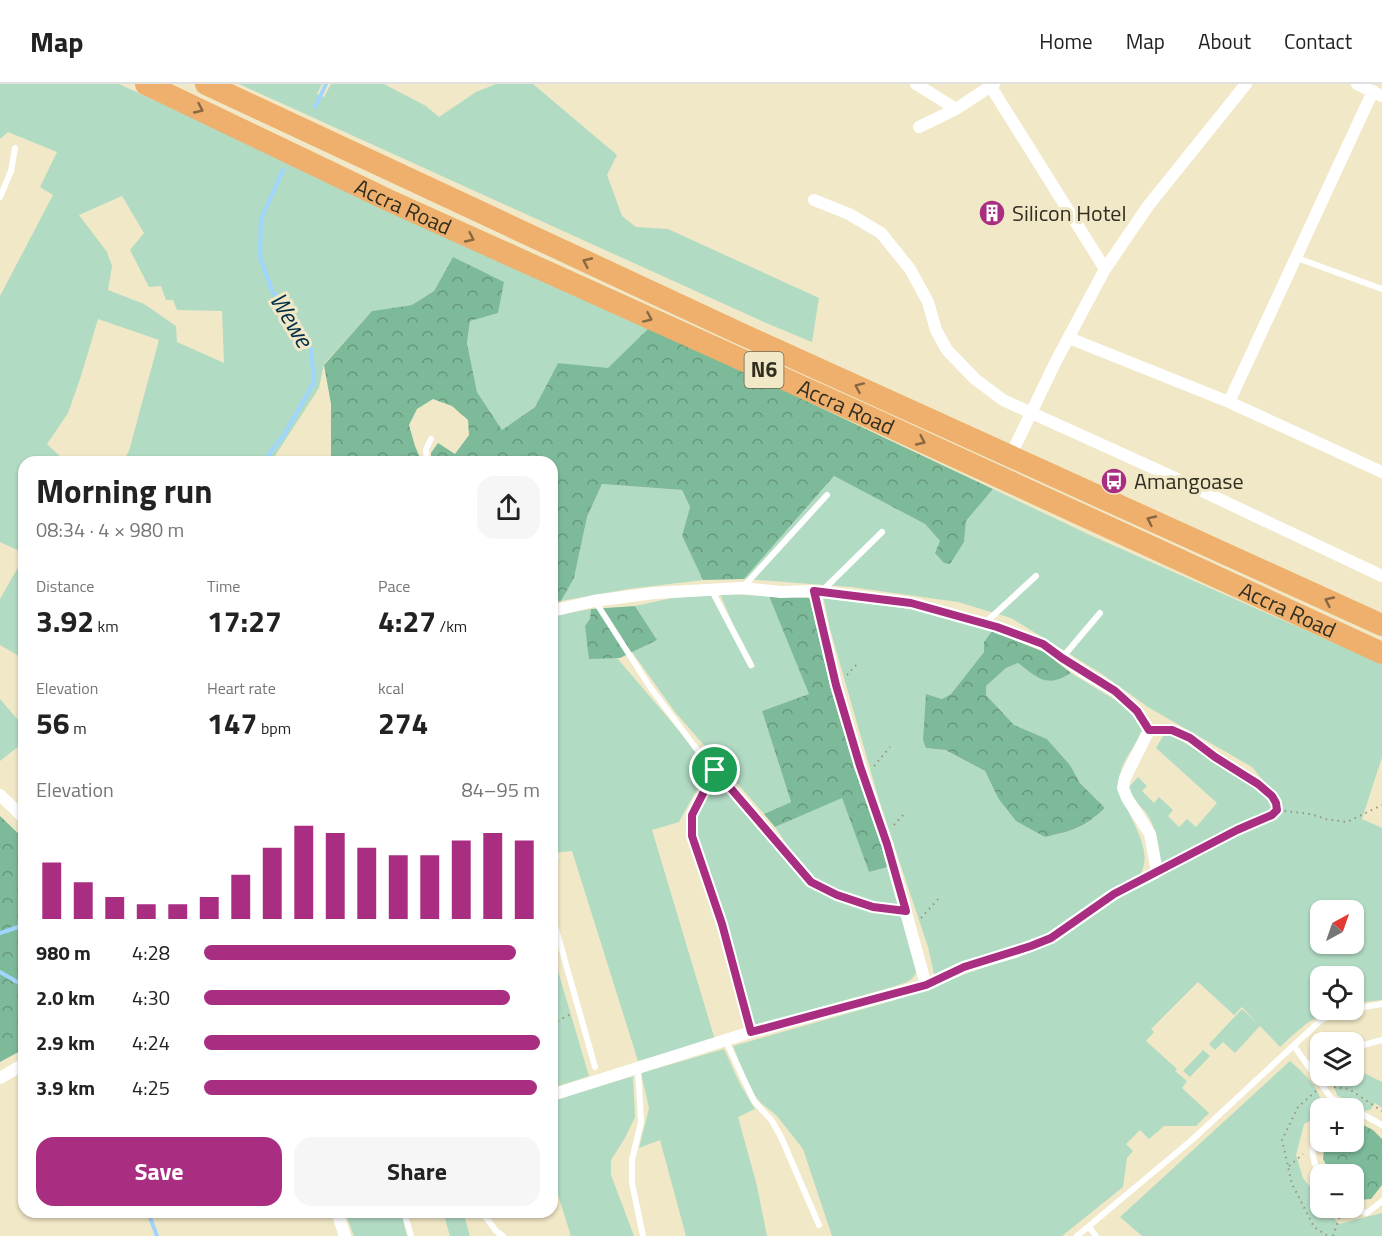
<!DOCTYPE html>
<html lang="en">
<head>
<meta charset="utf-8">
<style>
  body { margin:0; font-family:"Titillium Web",sans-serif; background:#f6f6f6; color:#222; height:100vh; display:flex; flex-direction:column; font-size:22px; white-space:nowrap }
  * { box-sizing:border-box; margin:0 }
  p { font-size:20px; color:#767676 }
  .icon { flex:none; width:33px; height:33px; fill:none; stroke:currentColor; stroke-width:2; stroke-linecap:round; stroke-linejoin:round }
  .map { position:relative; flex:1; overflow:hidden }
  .sheet { position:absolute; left:18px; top:372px; width:540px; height:762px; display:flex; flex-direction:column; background:#fff; border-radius:18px; box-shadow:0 2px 4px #0004 }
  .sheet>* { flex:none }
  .needle { width:39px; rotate:40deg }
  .tools { position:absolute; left:1310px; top:816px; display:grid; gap:12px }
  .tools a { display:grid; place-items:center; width:54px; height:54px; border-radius:12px; background:#fff; box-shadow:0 2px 4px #0004; font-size:30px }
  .pin { position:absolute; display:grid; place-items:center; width:51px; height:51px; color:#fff; margin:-26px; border:3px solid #fff; border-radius:50%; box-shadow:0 2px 6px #0007 }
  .round { display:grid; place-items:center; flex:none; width:63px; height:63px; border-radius:18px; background:#f6f6f6 }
  .overview { display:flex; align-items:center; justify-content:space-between; height:102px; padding:0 18px }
  h1 { font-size:33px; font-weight:700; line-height:45px }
  .metrics { display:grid; grid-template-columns:repeat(3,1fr); gap:9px; height:102px; padding:6px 18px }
  .metrics div { display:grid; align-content:center }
  .metrics b { font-size:30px; font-weight:700 }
  .metrics small { font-size:16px; font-weight:400 }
  .metrics p { font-size:16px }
  .chart { height:168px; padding:12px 18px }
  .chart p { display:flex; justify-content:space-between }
  .chart svg { width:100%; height:108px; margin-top:6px; stroke:#a92e82; stroke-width:6 }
  .cta { display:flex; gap:12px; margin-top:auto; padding:12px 18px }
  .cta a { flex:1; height:69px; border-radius:18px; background:#a92e82; color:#fff; font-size:24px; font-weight:700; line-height:69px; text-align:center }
  .cta a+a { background:#f6f6f6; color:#222 }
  ul { padding:0 18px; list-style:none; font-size:20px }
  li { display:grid; grid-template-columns:96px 72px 1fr; align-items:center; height:45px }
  li i { height:15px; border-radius:8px; background:#a92e82 }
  header { display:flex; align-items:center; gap:36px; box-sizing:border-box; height:84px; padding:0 30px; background:#fff; border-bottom:2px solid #e0e0e0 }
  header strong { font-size:28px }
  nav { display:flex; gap:33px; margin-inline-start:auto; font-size:21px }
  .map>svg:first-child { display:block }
  .grass { fill:#b2dbc4; fill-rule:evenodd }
  .forest { fill:url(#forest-crowns) }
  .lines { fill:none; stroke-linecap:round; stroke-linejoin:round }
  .stream { stroke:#a0d6fe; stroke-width:4 }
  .path { stroke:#9a947b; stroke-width:2; stroke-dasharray:1.5 4.5; stroke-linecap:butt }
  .lane { stroke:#fff; stroke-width:6 }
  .street { stroke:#fff; stroke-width:12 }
  .highway { stroke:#eeb06c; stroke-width:22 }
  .oneway { stroke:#876843 }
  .route-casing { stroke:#fff; stroke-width:12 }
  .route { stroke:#a92e82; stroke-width:8 }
  .labels { text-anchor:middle; stroke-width:6; stroke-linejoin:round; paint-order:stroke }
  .shield { fill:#f0e8c6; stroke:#6b6652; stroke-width:1.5 }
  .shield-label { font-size:21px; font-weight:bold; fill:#322e21 }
  .street-label { font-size:22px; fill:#322e21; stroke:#f0e8c6 }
  .poi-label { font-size:22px; fill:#322e21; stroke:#f0e8c6; text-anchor:start }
  .water-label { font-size:24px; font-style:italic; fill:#012d47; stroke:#f0e8c6 }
</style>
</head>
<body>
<header>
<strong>Map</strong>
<nav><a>Home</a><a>Map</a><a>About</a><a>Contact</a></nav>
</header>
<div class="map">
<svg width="1382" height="1152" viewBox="0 0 1382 1152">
  <defs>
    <pattern id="forest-crowns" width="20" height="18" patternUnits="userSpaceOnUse" patternTransform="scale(1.5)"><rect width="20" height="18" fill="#7dba99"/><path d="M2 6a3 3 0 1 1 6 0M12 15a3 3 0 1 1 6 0" fill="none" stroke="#67987c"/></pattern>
  </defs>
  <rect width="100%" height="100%" fill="#f0e8c6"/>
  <path class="grass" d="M0 0H119L650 243 608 285 558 279 535 323 502 346 477 308 467 259 470 237 453 173 434 207 413 221 372 227 324 280 319 304 271 378H122L129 367 159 256 98 235 81 292 68 329 47 360 66 378H24V469L0 458V212L53 111 40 103 57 68 8 48 0 55ZM122 112 144 149 130 166 149 203 161 202 166 216H173L177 226 222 227 224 279 177 258 176 242 144 220 108 206 112 182 107 168 79 131Z
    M239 0H322L317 10 324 13 331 0H384L426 22 439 33 476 8 496 0H533L617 71 607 91 622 132 636 143 668 145 819 214 812 258 766 239Z
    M834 392 925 440 940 457 964 458 966 437 993 405 1092 452 1382 580V673L1362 735 1382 744V916L1353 919V892H1320V926H1332C1312 932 1295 949 1280 963L1260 942 1235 969 1223 958 1215 966 1209 960 1242 925 1258 940 1242 923 1234 931 1198 898 1151 945 1154 948 1146 957 1177 985 1175 987 1187 997 1182 1004 1209 1029 1196 1042H1164L1149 1055 1140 1046 1126 1060 1133 1067 1127 1074 1123 1103 1062 1152H832L803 1065 777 1032 761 1019 751 1007 733 962 892 917 1034 865 1064 850 1127 809 1162 789C1160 770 1158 747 1147 730 1140 720 1131 716 1129 703L1138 693 1147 702 1142 707 1154 719 1159 713 1173 726 1168 732 1179 743 1187 735 1196 743 1217 719 1156 664 1166 647 1270 713 1266 700 1252 683 1148 623 1102 590 1011 534 958 518 851 503 744 495ZM1320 826H1353V860H1320Z
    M602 400 682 406 690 423 682 452 703 496 628 505 561 517 574 494 587 433Z
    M24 473V575L0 561V515Z
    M720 510 769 512 810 610 762 627 791 718 764 730 675 628 632 568 656 555 635 522 672 514 711 511 750 585 755 583 740 557Z
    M823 512 903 521 992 547 984 558V568L951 610 942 615 926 610V664L944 666 985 687 998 714 1045 753C1072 747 1084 745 1105 724L1080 699 1070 681 1047 655 1014 641 986 611V602L1006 584 1018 579C1038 594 1046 605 1071 589L1125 622 1136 633 1143 647C1136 662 1122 675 1120 692 1116 725 1161 763 1138 794L1042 853 984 875 934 890 928 863 879 716 830 545Z
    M591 525 589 574H617L711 684 701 698 679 738 652 746 715 956 638 977 572 767 552 769V532Z
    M0 615 24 643V658L0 677Z
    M715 689 814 804 851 822 903 831 917 887C913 897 906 898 896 902L753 942 695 742 696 727Z
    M842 713 869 788 888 783 900 823C872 820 843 816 819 799 801 785 788 761 775 743Z
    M552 867 589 992 552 1004Z
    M724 965 740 1000 755 1025 738 1033 757 1102 767 1152H686L660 1056 639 1064 649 1024 641 989Z
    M1203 966 1210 972 1190 993 1183 987Z
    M1290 977C1309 994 1341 1023 1304 1040L1296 1071 1303 1094 1320 1116V1124H1326L1339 1140 1382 1129V1152H1142L1120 1133Z
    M1353 988 1366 990 1382 998V1024L1375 1019 1370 1026 1361 1027 1337 1011 1330 992H1353Z
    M633 992 635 1033 625 1054 611 1076V1091L634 1152H571L552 1092V1017Z
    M345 1128H401L407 1152H354Z
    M443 1128H463L470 1152H450Z"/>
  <path class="forest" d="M453 173 504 198 498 229 470 237 467 259 477 308 502 346 535 323 558 279 608 284 650 243 993 405 966 437 964 458 950 480 944 479 935 469 940 457 925 440 834 392 744 495 703 496 682 452 690 423 682 406 602 400 587 433 574 494 561 517 552 519V378H431V369L438 359 455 370 469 351 468 336 452 322 433 315 417 325 409 341 415 362 422 378H331V320L324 281 372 227 412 221 434 207Z
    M769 512 811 514 888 783 869 788 842 714 775 743 764 730 791 718 762 627 809 610Z
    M635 522 657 556 620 574 589 575 585 542 590 535 591 525Z
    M992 547 1044 568 1071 589C1046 605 1038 594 1018 579L1006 584 986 602V611L1014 641 1047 655 1070 681 1080 699 1105 724C1084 744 1072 747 1045 753L1016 737 998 714 985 687 945 666 926 664 923 656 926 610 942 615 951 610 984 568V558Z
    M0 732 24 755V965L0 978Z
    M1353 1036 1373 1046 1382 1055V1101L1371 1115 1358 1116 1353 1114V1090H1331L1323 1075 1325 1058H1353Z"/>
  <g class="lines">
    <path class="stream" d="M315 23 326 0
      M263 378 284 351 314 298 311 265 300 242 272 207 260 173 261 135 283 86
      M0 849 24 841
      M0 888 24 902
      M148 1128 157 1152"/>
    <path class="path" d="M847 591 858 579
      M1161 646C1166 646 1170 645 1175 647 1190 653 1201 664 1214 673 1231 685 1277 703 1277 726
      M874 682 890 663
      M894 741 904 730
      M1167 783 1237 746 1272 731 1277 726 1310 730 1326 735 1347 738 1382 721
      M921 834 939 814
      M552 940 571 930
      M1334 1003 1349 1005 1382 1027
      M1316 1007 1298 1023 1282 1056 1292 1100 1314 1143 1328 1152
      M1289 1082 1303 1070
      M1333 1152 1340 1132"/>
    <path class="lane" d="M0 113 11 87 15 64
      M1297 174 1382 205
      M427 378 426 365 431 355
      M743 503 827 411
      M711 505 751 581
      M822 507 882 448
      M595 517 650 603 695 663 811 798C845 815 868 822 906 827
      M985 539 1036 492
      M1062 574 1100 529
      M715 686 691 731 692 752 722 840 751 948
      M552 758 556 773 552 775
      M552 831 595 983
      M1353 925 1382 920
      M726 957 754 1017 772 1037 781 1053 819 1141
      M1294 962 1331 1014 1351 1024
      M1353 964 1382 956
      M1307 981 1320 976
      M638 985 641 1038 632 1076V1099L643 1152
      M1326 1024 1331 1014
      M1353 1025 1382 1041
      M1320 1038C1312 1058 1309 1073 1320 1091
      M1347 1124 1367 1129 1382 1117
      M404 1128 411 1152
      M482 1128 496 1147 503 1152
      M1089 1143 1096 1152
      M1077 1152 1193 1055 1320 937 1335 930 1353 926"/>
    <path class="street" d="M916 0 956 25
      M1357 0 1382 12
      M991 3 1105 185
      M919 43 956 25 994 0
      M814 116 849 130 881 149 910 185 928 218 936 246 947 266 975 295 1003 316 1162 388 1382 492
      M1069 254 1229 318 1382 388
      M1229 318 1373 7
      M1009 375 1055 279 1105 185 1148 122 1246 0
      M814 507 836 601 860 682 887 760 926 901
      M552 527 594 517 654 509 742 504 781 508 814 507 911 519 997 543 1043 560 1083 588 1115 607 1137 627 1149 646 1125 694 1123 704 1127 714 1150 750 1157 788 1114 810 1051 854 1015 868 964 883 926 901 751 948 552 1011
      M0 711 24 734
      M0 994 24 980
      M337 1128 345 1152"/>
    <g class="highway">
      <path id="s1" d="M146 0 388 116 873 335 1382 569"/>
      <path d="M206 0 737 248 1382 541"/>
    </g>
  </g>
  <defs><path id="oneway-chevron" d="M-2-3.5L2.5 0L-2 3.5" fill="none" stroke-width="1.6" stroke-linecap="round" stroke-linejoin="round" transform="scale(1.5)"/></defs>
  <g class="oneway">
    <use href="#oneway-chevron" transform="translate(199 25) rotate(25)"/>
    <use href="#oneway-chevron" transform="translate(470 154) rotate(25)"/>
    <use href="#oneway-chevron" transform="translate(587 178) rotate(-155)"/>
    <use href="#oneway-chevron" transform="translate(648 234) rotate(24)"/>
    <use href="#oneway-chevron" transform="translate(859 303) rotate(-156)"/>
    <use href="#oneway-chevron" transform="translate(921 357) rotate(25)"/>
    <use href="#oneway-chevron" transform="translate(1151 436) rotate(-155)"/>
    <use href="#oneway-chevron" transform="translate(1329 517) rotate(-155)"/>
  </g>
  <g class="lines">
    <defs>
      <path id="route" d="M814 507 911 519 997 543 1043 560 1062 574 1115 607 1137 627 1149 646H1172L1190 654 1215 673 1258 700 1272 712 1276 719 1277 726 1272 731 1237 746 1114 810 1051 854 1031 862 964 883 926 901 751 948 722 840 692 752V731L715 686 811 798 837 811 873 823 906 827 887 760 860 682 836 601Z"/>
    </defs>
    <use href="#route" class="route-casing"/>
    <use href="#route" class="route"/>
  </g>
  <defs>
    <symbol id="building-disc" viewBox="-11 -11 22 22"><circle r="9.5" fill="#a92e82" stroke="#f0e8c6"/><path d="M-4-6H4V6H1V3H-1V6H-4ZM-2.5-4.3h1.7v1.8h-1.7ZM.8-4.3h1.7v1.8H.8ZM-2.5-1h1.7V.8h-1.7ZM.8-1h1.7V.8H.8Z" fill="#fff"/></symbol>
    <symbol id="bus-disc" viewBox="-11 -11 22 22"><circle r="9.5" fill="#a92e82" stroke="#f0e8c6"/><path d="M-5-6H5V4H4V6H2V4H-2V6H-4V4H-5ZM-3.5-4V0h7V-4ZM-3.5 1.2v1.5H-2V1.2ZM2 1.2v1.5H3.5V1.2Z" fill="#fff"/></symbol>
  </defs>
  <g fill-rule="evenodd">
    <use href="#building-disc" x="977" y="114" width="30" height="30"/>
    <use href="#bus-disc" x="1099" y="382" width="30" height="30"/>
  </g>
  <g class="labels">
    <rect class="shield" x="744.5" y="268" width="39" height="36" rx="4.5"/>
    <g class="shield-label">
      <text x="764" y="293">N6</text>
    </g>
    <g class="street-label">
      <text dy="8" stroke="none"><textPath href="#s1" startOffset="285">Accra Road</textPath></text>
      <text dy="8" stroke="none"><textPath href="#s1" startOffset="771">Accra Road</textPath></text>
      <text dy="8" stroke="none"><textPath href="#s1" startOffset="1257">Accra Road</textPath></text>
    </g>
    <g class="poi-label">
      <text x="1012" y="137">Silicon Hotel</text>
      <text x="1134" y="405">Amangoase</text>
    </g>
    <g class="water-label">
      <text transform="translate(291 236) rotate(59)" y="8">Wewe</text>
    </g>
  </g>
</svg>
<div class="tools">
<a><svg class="needle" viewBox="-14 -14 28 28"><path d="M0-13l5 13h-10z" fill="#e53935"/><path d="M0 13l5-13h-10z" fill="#767676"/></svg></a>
<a><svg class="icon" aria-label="locate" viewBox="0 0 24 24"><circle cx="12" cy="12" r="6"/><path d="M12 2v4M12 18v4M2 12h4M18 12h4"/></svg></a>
<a><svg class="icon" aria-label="layers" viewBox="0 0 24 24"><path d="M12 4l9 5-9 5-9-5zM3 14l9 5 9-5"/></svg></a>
<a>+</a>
<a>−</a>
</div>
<div class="pin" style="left:715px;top:686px;background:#1e9e55"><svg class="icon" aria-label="arrive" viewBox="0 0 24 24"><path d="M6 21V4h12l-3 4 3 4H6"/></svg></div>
<section class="sheet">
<div class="overview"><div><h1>Morning run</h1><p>08:34 · 4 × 980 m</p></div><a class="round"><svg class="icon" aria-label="share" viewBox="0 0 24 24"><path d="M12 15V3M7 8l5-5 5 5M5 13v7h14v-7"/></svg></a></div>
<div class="metrics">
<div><p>Distance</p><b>3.92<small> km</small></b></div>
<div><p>Time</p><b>17:27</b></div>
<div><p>Pace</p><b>4:27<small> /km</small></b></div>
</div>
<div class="metrics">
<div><p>Elevation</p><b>56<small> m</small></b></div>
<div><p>Heart rate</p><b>147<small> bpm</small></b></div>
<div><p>kcal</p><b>274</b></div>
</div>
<div class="chart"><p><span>Elevation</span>84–95 m</p>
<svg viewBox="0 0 160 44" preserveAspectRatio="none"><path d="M5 44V21M15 44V29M25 44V35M35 44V38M45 44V38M55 44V35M65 44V26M75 44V15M85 44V6M95 44V9M105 44V15M115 44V18M125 44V18M135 44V12M145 44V9M155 44V12"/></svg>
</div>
<ul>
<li><b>980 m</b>4:28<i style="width:93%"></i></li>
<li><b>2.0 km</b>4:30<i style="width:91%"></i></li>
<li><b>2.9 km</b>4:24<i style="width:100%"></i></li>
<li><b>3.9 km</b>4:25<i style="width:99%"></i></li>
</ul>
<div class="cta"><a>Save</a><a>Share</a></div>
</section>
</div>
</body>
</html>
